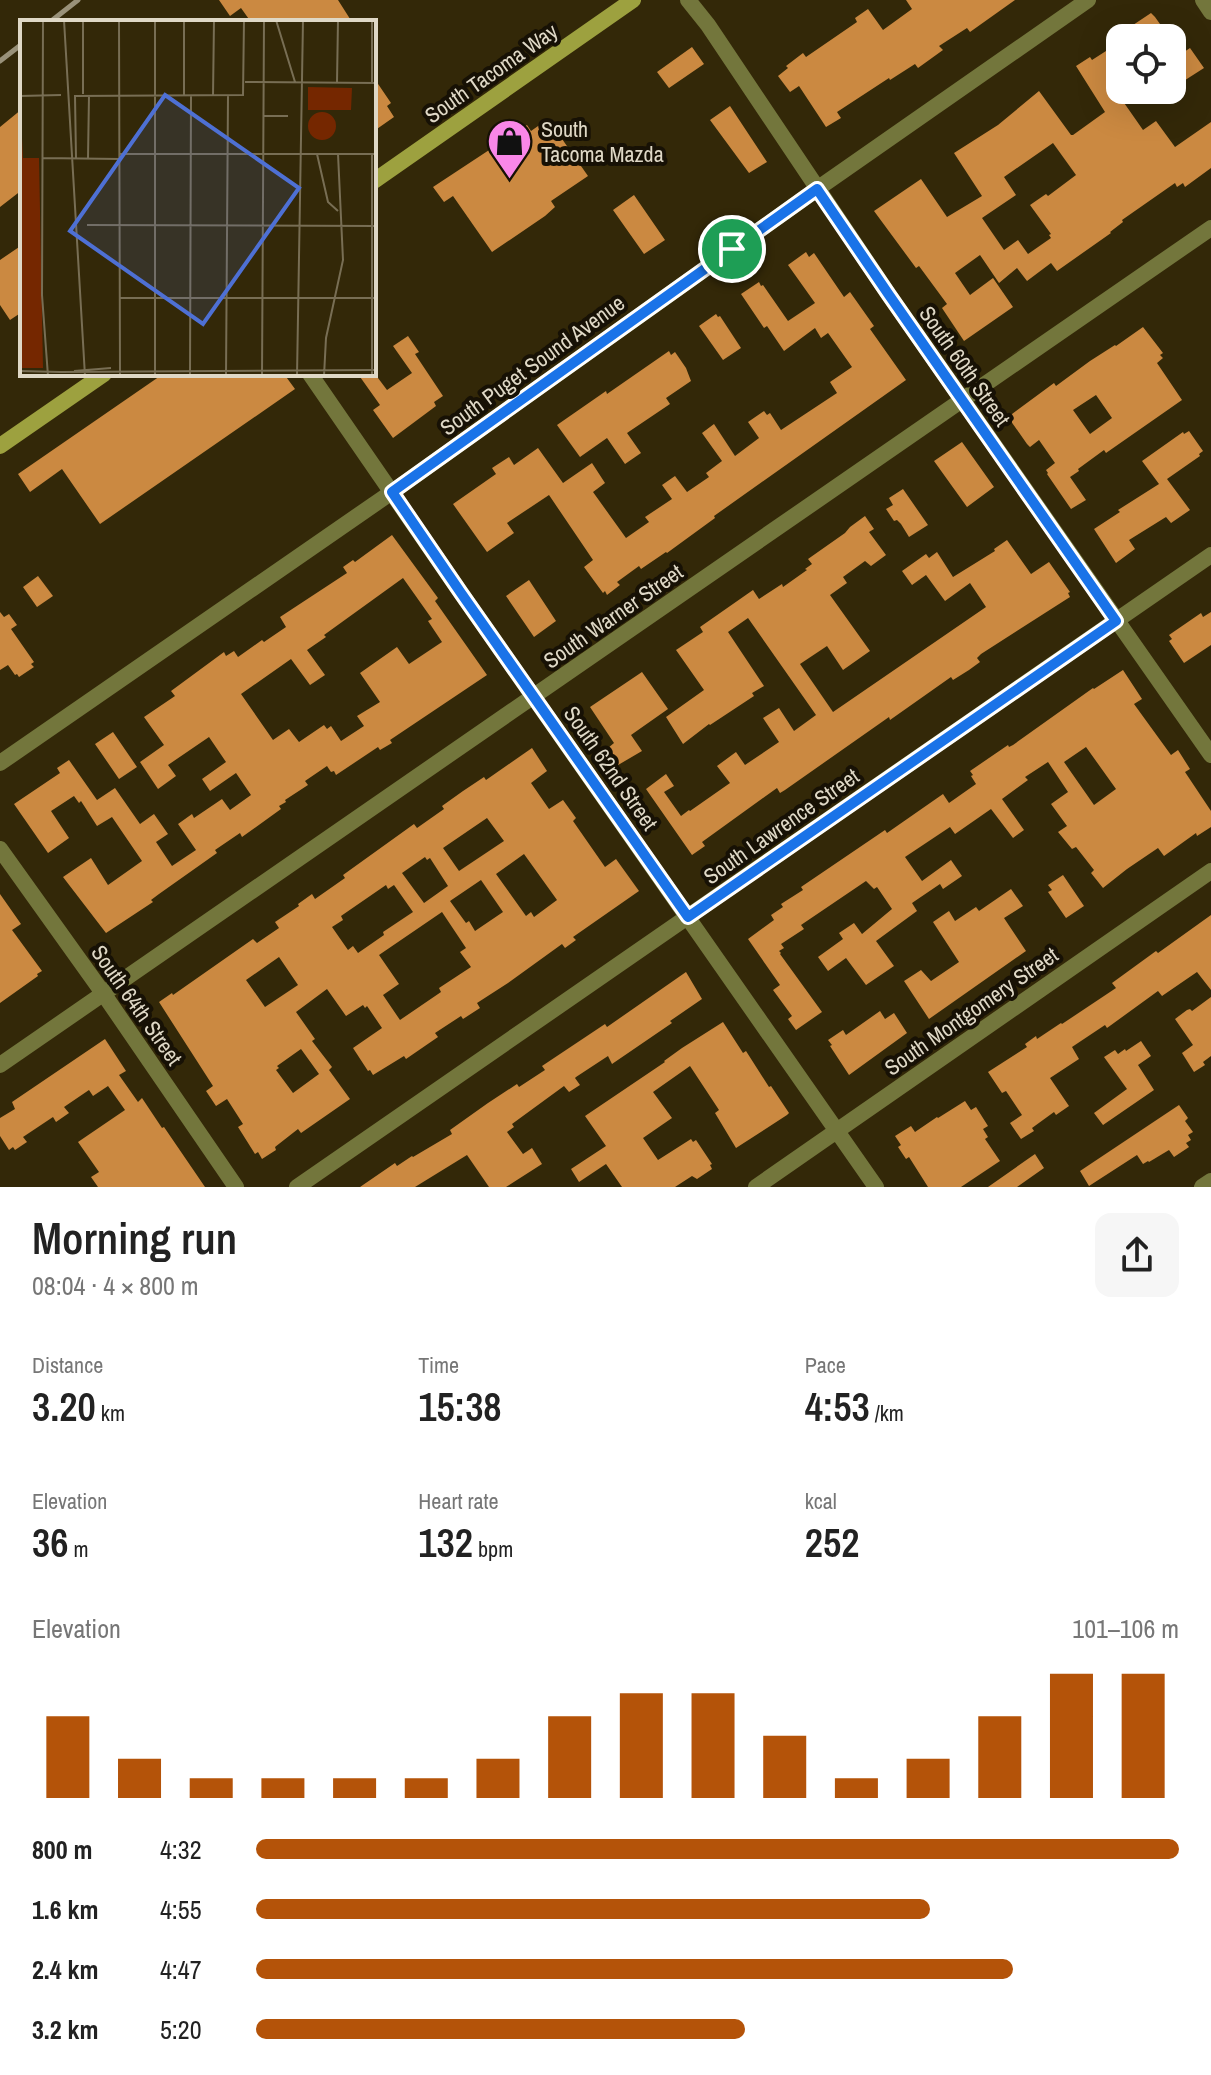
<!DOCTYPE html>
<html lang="en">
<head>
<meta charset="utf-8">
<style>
  body { margin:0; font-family:"Archivo Narrow",sans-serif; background:#f6f6f6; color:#222; height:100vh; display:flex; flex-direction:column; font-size:30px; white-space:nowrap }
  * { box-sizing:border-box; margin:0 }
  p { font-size:26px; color:#767676 }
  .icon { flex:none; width:44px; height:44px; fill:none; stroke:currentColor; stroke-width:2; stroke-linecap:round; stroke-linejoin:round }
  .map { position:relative; height:1187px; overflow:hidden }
  .drawer { display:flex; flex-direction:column; background:#fff; flex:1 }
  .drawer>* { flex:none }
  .buttons { position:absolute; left:1106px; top:24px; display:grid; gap:16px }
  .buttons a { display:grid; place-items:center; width:80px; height:80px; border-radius:16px; background:#fff; box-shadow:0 8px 32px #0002; font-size:40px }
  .pin { position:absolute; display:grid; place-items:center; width:68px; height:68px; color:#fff; margin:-34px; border:4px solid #fff; border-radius:50%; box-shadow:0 2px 8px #0007 }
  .round { display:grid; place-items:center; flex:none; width:84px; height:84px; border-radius:16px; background:#f6f6f6 }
  .summary { display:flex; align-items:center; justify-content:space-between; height:136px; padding:0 32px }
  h1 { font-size:44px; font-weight:600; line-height:60px }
  .stats { display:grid; grid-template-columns:repeat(3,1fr); gap:12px; height:136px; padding:8px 32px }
  .stats div { display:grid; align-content:center }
  .stats b { font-size:40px; font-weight:600 }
  .stats small { font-size:22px; font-weight:400 }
  .stats p { font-size:22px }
  .chart { height:224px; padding:16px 32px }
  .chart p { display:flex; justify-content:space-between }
  .chart svg { width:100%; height:144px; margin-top:8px; stroke:#b45309; stroke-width:6 }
  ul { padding:0 32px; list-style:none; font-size:26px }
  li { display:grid; grid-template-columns:128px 96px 1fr; align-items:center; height:60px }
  li i { height:20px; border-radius:10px; background:#b45309 }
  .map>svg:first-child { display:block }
  .building { fill:#cb8941; fill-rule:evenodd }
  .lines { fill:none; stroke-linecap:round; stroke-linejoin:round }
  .minor { stroke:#73763c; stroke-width:16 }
  .tertiary { stroke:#73763c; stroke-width:16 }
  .secondary { stroke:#9da13f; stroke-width:16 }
  .rail { stroke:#999179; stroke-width:5 }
  .route-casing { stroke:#fff; stroke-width:16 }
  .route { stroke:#1a73e8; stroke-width:10 }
  .labels { text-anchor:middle; stroke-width:8; stroke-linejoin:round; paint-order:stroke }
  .street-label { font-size:22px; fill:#dfd8c6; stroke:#171105 }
  .poi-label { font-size:22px; fill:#dfd8c6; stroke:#171105; text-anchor:start }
  .inset-road { fill:none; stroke:#786e54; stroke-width:2 }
  .view { fill:#4e70d4; fill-opacity:0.15; stroke:#4e70d4; stroke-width:4 }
  .inset-edge { fill:none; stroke:#dfd8c6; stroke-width:4 }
</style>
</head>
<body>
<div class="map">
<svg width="1211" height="1187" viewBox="0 0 1211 1187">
  <rect width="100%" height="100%" fill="#332808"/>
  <path class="building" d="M219 0H338L352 22H251L241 8 230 16Z
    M906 0H1015L970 32 967 28 939 46 943 50 918 68 915 64 890 80 889 78 837 112 841 118 826 127 799 86 790 92 778 76 788 68 786 66 803 53 806 57 857 22 855 18 868 9 883 30 912 9Z
    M1151 13 1155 17 1170 38H1142L1133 25Z
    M1172 41 1181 54 1190 48 1204 68 1179 84 1177 82 1172 86Z
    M1120 42V82L1113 87 1143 130 1156 121 1175 147 1211 122V168L1185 187 1183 183 1177 187 1175 183 1122 220 1123 222 1110 232 1111 233 1057 271 1051 263 1027 281 1017 268 999 283 980 255 955 273 970 295 993 278 1013 307 964 341 942 308 947 304 919 266 916 268 874 211 921 179 947 217 982 196 954 153 998 125 1039 91 1071 135H1073L1105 112 1076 66 1090 57 1092 60ZM1053 143 1076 175 1048 196 1046 194 1030 205 1051 234 1049 235 1051 238 1028 254 1018 240 1004 250 982 218 1016 195 1004 177Z
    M692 47 704 64 669 88 657 72Z
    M374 78 391 103 387 106 394 117 374 131Z
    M730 106 767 162 749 173 710 120Z
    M22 109V190L0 207V127Z
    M548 119 588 176 551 201 555 207 545 216 492 252 453 196 444 202 433 187 527 125 531 131Z
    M634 195 665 240 644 254 613 210Z
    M22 245V312L10 320 0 305V260Z
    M806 252 809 257 814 253 844 297 850 292 874 326 870 329 906 380 714 516 715 518 667 553 666 552 641 569 639 566 617 582 620 585 607 595 605 591 603 593 584 567 593 560 549 495 507 523 514 533 487 552 453 504 496 474 492 468 509 457 514 465 538 448 563 483 592 463 605 483 593 492 626 538 649 522 645 517 672 499 662 485 675 476 687 492 709 477 706 473 722 461 702 433 714 424 735 456 759 438 748 422 764 411 767 415 770 413 781 430 837 393 830 382 852 367 828 333 821 338 815 328 784 351 767 326 764 328 741 294 759 282 761 286 763 285 788 321 815 303 788 265Z
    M716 314 718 317 720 316 741 348 723 360 699 326Z
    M1143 327 1163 353 1160 355 1163 358 1157 363 1182 400 1106 453 1104 450 1078 469 1079 471 1070 477 1086 500 1071 509 1047 474 1048 473 1046 470 1055 463 1039 440 1030 447 1027 444 1008 417 1054 383 1056 386 1090 361 1115 345 1116 346ZM1096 395 1112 418 1090 434 1073 410Z
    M408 336 419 352 415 354 443 396 434 402 436 406 393 438 373 410 380 405 358 374H375L387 390 412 373 393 346Z
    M669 351 671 355 675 352 686 368 691 381 666 398 670 404 627 433 641 453 625 464 607 438 580 457 557 425 606 391 607 394Z
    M163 374H284L295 389 100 524 62 469 30 492 18 474Z
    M1189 431 1203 451 1199 454 1200 456 1167 479 1190 510 1171 523 1166 517 1129 540 1135 549 1116 563 1094 529 1120 512 1118 510 1159 484 1142 461 1183 432 1184 434Z
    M962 442 994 487 967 507 934 461Z
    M903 489 928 525 909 537 901 524 897 520 894 521 886 509 893 505 889 498Z
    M865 516 874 529 869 532 886 555 871 566 865 561 843 577 847 583 830 595 870 651 843 670 827 646 800 664 833 712 986 607 970 583 945 601 926 575 912 585 902 571 926 554 929 558 937 552 953 577 995 551 994 549 1007 540 1031 574 1049 562 1070 592 1068 593 1070 597 981 654 977 658 980 662 969 670 953 680 951 677 890 720 889 717 785 790 780 793 777 788 702 842 705 846 692 855 646 789 666 774 674 786 664 792 681 816 689 810 690 811 730 783 717 766 736 752 745 765 779 742 763 718 779 708 794 731 816 715 748 618 728 632 764 686 752 693 754 696 710 725 709 724 683 744 666 717 704 690 676 650 703 632 700 627 753 590 759 599 782 584 783 587 807 570 805 569 812 564 808 559 845 533 850 527Z
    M392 535 438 598 435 601 487 675 390 740 392 743 380 750 378 747 336 775 334 771 331 772 327 766 305 781 308 785 285 800 286 802 279 806 281 809 242 837 240 833 215 850 217 853 159 894 151 900 153 902 106 933 63 877 91 858 108 885 142 861 112 817 97 826 81 801 79 803 74 796 51 811 69 838 48 853 14 804 60 773 57 768 69 760 97 800 115 788 140 824 154 814 168 834 156 842 172 866 196 850 178 824 192 814 194 818 222 799 230 810 251 795 236 773 210 791 202 779 226 762 209 737 168 765 176 776 158 789 140 762 164 745 144 717 175 696 171 691 224 652 226 656 234 651 238 657 262 640 264 642 286 627 280 617 347 573 343 567 353 560 355 562ZM403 578 432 619 428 621 442 642 409 664 397 647 360 673 380 702 357 716 364 726 341 741 331 726 327 729 324 725 299 742 289 729 273 740 241 694 291 659 310 685 325 675 307 650 326 637 324 635Z
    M38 576 53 596 37 607 23 587Z
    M529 580 556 621 534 637 506 596Z
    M0 612 4 617 9 614 17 625 11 629 34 662 31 664 34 667 19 677 17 674 15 675 8 665 0 670Z
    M1211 612V645L1184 663 1169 641 1172 639 1169 635 1201 613 1203 617Z
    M1123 670 1142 699 1134 704 1171 755 1178 750 1190 769 1185 772 1211 811V827L1197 836 1196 833 1164 856 1158 848 1127 869 1103 888 1091 873 1094 870 1076 847 1072 849 1058 832 1067 826 1051 804 1068 792 1048 762 1025 777 1028 780 1002 799 1024 830 1013 838 991 809 955 834 950 827 905 857 922 881 951 860 962 876 943 889 940 884 912 903 917 911 876 941 894 966 866 985 846 958 828 971 818 957 843 939 839 933 854 923 862 934 892 909 877 887 874 889 866 881 801 925 804 929 781 944 784 948 779 951 781 953 780 954 822 1012 796 1030 788 1019 792 1016 773 990 780 985 748 939 774 920 771 915 783 907 781 904 803 890 801 887 885 830 887 833 943 794 949 803 976 784 971 776 973 775 970 771 1008 745 1009 747 1013 745 1093 688 1094 689ZM1086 747 1116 789 1094 805 1064 762Z
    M642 672 668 709 631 735 642 751 613 768 602 753 614 743 590 707Z
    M113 732 137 767 119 779 95 744Z
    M532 748 547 771 531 783 549 809 563 800 576 818 573 821 605 867 616 859 639 891 573 937 576 940 565 948 562 944 508 983 477 1003 480 1008 463 1019 461 1016 435 1033 438 1037 406 1059 404 1056 373 1075 370 1070 368 1071 353 1048 382 1028 367 1006 365 1008 363 1005 346 1016 327 989 296 1012 315 1039 312 1041 332 1067 329 1070 350 1099 301 1133 298 1129 275 1147 276 1150 262 1159 258 1152 255 1154 238 1127 243 1124 227 1099 216 1106 206 1091 213 1086 159 1002 172 993 173 995 253 939 257 943 279 928 275 922 299 906 298 904 312 894 315 899 345 878 343 875 414 824 417 828 444 809 442 806 463 791 484 777 486 780ZM487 818 504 841 459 871 443 848ZM524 854 557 900 534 917 531 912 526 916 496 874ZM425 857 427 860 430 858 448 886 424 903 402 873ZM481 880 503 912 475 931 469 921 466 923 450 901ZM386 885 388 889 394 885 413 912 383 932 384 935 358 953 353 946 348 950 332 927 343 920 341 916ZM442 912 466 948 460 952 471 967 439 988 441 992 400 1020 383 995 399 984 379 955ZM279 957 298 985 265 1007 246 980ZM301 1049 319 1074 293 1093 276 1070 279 1068 277 1066Z
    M1063 875 1084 906 1066 918 1048 892 1052 890 1048 885Z
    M1011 889 1023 906 1004 918 1026 951 929 1019 904 981 921 970 931 981 959 962 933 922 949 911 955 921 976 907 979 911Z
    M0 894 21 924 12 930 42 971 37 974 38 976 0 1003Z
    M1211 915V990L1197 972 1162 996 1158 991 1107 1028 1105 1025 1072 1047 1079 1059 1050 1078 1069 1106 1056 1115 1054 1112 1032 1128 1034 1131 1021 1139 1010 1123 1022 1115 1006 1091 1002 1093 988 1072 1027 1047 1025 1044 1036 1036 1037 1039 1061 1023 1062 1024 1116 988 1112 983 1156 951 1158 953Z
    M686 972 702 999 670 1021 672 1023 612 1064 608 1056 576 1077 575 1078 580 1085 569 1092 564 1086 512 1124 514 1127 507 1132 523 1154 532 1148 542 1164 506 1187H489L467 1155 415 1187H360L395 1163 397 1166 412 1156 413 1157 452 1134 450 1130 488 1103 517 1084 519 1087 545 1070 542 1066 605 1024 607 1027Z
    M1211 997V1056L1203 1062 1205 1065 1194 1072 1182 1053 1193 1045 1175 1019 1187 1010 1190 1009 1192 1011Z
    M880 1011 885 1019 894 1013 907 1033 849 1075 830 1046 832 1045 828 1040 843 1030 846 1035Z
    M723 1022 743 1053 746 1051 769 1087 771 1086 789 1113 787 1115 736 1148 715 1113 719 1110 690 1066 653 1092 672 1118 643 1138 658 1160 691 1139 693 1142 696 1140 712 1164 710 1165 712 1169 697 1179 692 1176 675 1187H622L606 1164 579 1182 571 1169 606 1146 585 1116 665 1062 664 1061 682 1048Z
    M105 1039 126 1071 119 1075 138 1102 142 1098 162 1128 164 1127 205 1187H98L91 1177 99 1172 78 1142 125 1110 108 1086 93 1096 89 1090 64 1107 69 1113 56 1122 53 1117 23 1137 27 1142 15 1150 13 1147 9 1150 0 1136V1118L15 1109 12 1102Z
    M1141 1041 1151 1056 1138 1065 1154 1090 1103 1125 1094 1113 1127 1089 1104 1057 1115 1050 1118 1054 1125 1049 1126 1051Z
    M965 1101 971 1110 976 1107 988 1126 983 1129 988 1137 985 1139 1000 1161 961 1187H928L909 1157 906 1159 898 1147 901 1145 895 1136 911 1126 915 1132 937 1117 938 1118Z
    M1179 1105 1188 1118 1185 1121 1193 1132 1188 1135 1191 1140 1186 1143 1189 1147 1174 1157 1169 1150 1149 1162 1148 1161 1143 1164 1137 1155 1089 1186 1080 1171Z
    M1035 1154 1044 1168 1017 1187H988Z"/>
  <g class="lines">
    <path class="minor" d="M688 0 708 25 889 295 1211 755
      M1203 0 1211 12
      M310 374 461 593 876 1187
      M0 849 103 993 236 1187
      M0 1065 1211 228
      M297 1187 1211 555
      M756 1187 1211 871
      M1202 1187 1211 1181"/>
    <path class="tertiary" d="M0 763 392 492 817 189 1088 0"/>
    <path class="secondary" d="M374 181 633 0
      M0 446 104 374"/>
    <path class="rail" d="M50 22 78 0
      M0 61 22 44"/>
  </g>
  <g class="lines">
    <defs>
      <path id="route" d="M817 189 889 295 1116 621 688 917 461 593 392 492Z"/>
    </defs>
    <use href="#route" class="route-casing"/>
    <use href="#route" class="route"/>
  </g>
  <defs>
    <symbol id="shop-pin" viewBox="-11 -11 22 30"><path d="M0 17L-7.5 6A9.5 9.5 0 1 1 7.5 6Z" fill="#f987e8" stroke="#171105"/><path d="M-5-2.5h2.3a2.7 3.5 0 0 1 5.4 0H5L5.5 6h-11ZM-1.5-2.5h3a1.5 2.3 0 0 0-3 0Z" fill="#111"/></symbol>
  </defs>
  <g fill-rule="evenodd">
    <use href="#shop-pin" x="484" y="116" width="51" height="69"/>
  </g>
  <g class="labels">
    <g class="street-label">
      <text transform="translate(491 73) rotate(-35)" y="8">South Tacoma Way</text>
      <text transform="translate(532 365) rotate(-36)" y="8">South Puget Sound Avenue</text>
      <text transform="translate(965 366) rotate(55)" y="8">South 60th Street</text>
      <text transform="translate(613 616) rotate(-35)" y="8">South Warner Street</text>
      <text transform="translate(611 768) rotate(55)" y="8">South 62nd Street</text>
      <text transform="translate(781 826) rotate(-35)" y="8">South Lawrence Street</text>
      <text transform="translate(137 1005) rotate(55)" y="8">South 64th Street</text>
      <text transform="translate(971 1011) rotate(-35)" y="8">South Montgomery Street</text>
    </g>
    <g class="poi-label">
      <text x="541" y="137">South<tspan x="541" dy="25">Tacoma Mazda</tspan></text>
    </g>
  </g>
  <g transform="translate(20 20)">
    <rect width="356" height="356" fill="#332808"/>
    <path d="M288 67 332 68 331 90H288ZM0 79 3 138H19L23 348H0ZM288 106a14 14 0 1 1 28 0a14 14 0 1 1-28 0Z" fill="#752700"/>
    <path class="inset-road" d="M44 0 65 356M99 0 100 356M256 0 275 62M0 1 221 0M23 1 22 275 28 356M135 1V356M225 62 356 63M317 62 318 0M352 62V0M63 74V0M0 76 41 75M164 76V1M193 76 194 0M243 96H268M100 134H356M297 134 308 182 318 191M22 138 100 139M56 138 55 76 223 75 224 0M68 138 69 75M67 205 356 206M100 278H356M0 351 40 352M54 351 91 348M40 352 356 350M170 356 171 76M206 356 208 76M242 356 244 0M277 356 283 0M304 356 306 318 323 240 318 134M352 356V134"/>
    <path class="view" d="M145 75 279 168 183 304 50 211Z"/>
    <rect width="356" height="356" class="inset-edge"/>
  </g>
</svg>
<div class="buttons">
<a><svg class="icon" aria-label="locate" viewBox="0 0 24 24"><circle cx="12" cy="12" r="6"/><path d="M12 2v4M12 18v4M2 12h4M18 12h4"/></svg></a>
</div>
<div class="pin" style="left:732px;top:249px;background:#1e9e55"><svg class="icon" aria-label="arrive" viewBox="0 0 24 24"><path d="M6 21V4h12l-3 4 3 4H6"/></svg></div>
</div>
<section class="drawer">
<div class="summary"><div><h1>Morning run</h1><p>08:04 · 4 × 800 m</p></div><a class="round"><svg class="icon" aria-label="share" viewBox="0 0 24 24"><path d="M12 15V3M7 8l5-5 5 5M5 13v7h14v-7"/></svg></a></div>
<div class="stats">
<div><p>Distance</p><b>3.20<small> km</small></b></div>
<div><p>Time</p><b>15:38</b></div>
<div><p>Pace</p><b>4:53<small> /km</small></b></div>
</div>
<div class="stats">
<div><p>Elevation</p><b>36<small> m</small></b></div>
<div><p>Heart rate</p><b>132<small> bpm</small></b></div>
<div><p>kcal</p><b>252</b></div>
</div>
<div class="chart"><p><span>Elevation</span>101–106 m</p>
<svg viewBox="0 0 160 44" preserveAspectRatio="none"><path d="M5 44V19M15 44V32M25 44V38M35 44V38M45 44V38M55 44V38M65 44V32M75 44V19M85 44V12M95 44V12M105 44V25M115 44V38M125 44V32M135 44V19M145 44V6M155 44V6"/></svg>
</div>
<ul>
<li><b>800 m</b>4:32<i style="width:100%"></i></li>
<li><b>1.6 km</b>4:55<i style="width:73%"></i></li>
<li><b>2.4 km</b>4:47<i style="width:82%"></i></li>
<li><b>3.2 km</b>5:20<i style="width:53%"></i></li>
</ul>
</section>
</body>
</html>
